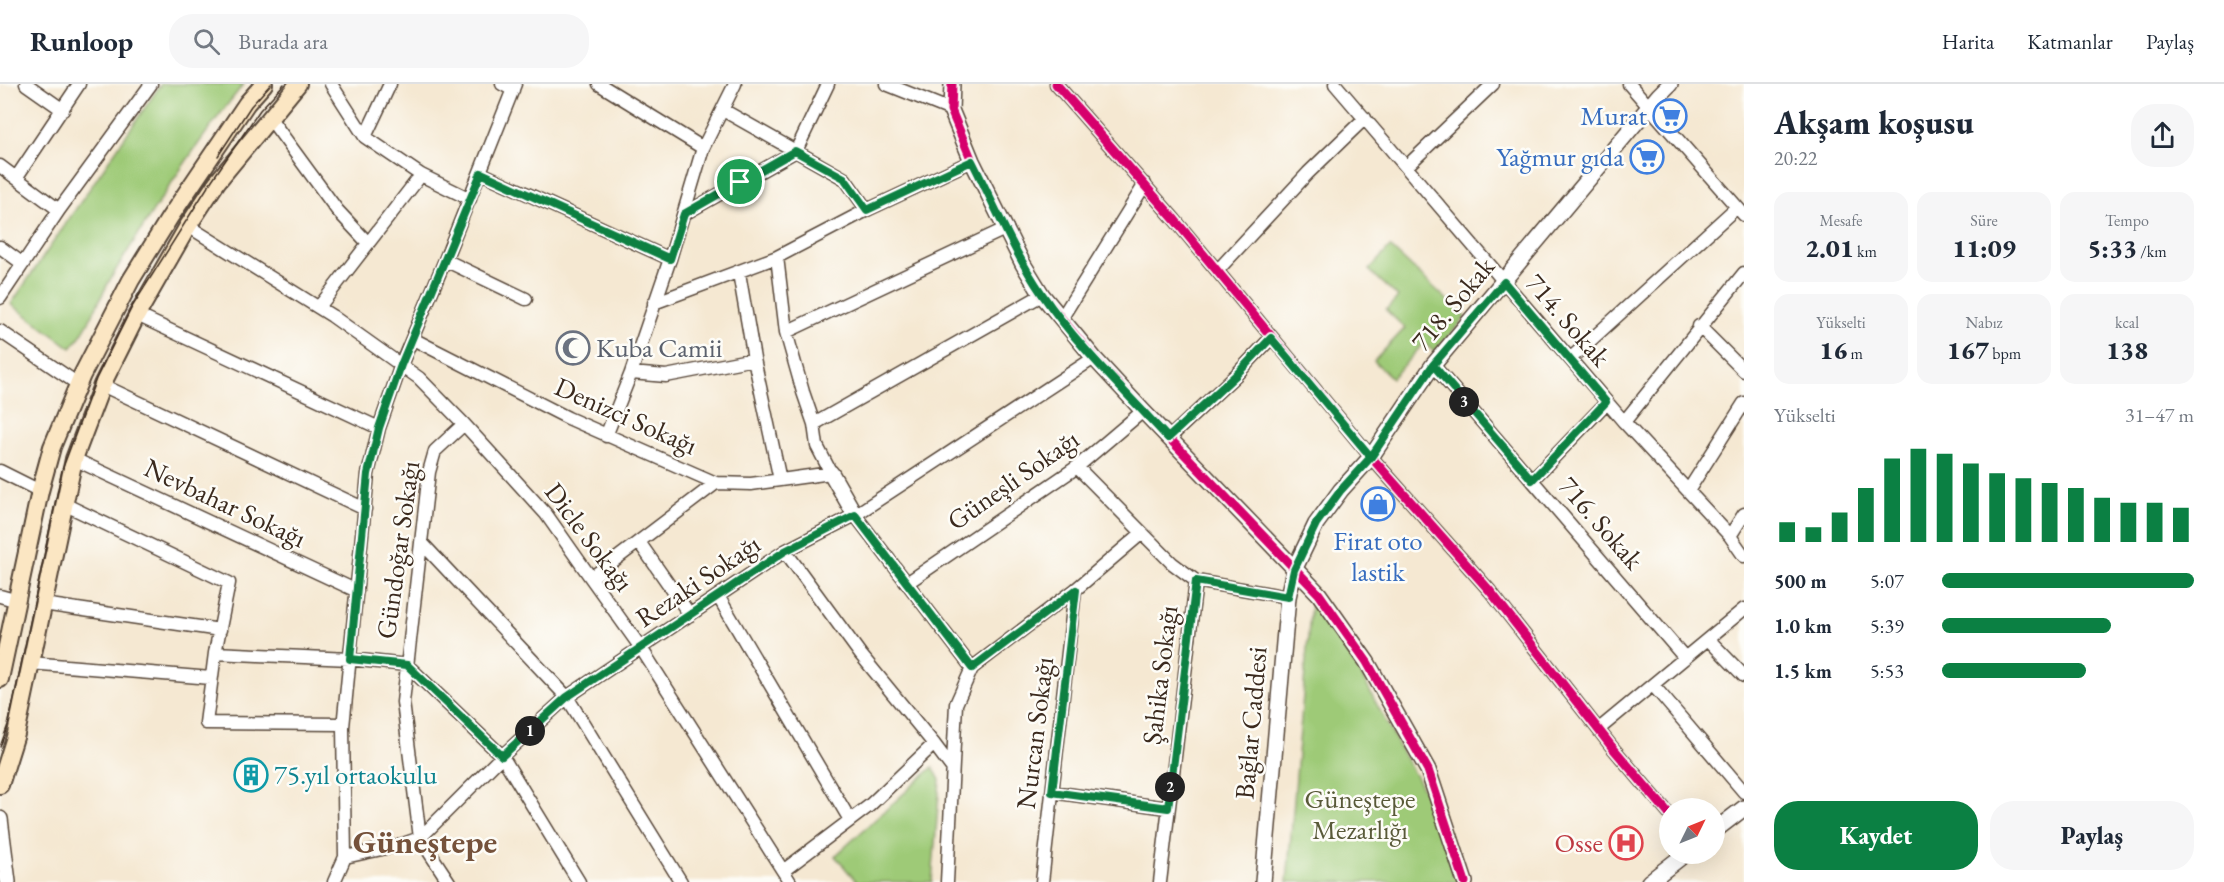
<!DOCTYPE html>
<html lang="tr">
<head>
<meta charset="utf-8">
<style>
  body { margin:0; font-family:"EB Garamond",serif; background:#f6f6f7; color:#1f2937; height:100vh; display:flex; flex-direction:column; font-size:22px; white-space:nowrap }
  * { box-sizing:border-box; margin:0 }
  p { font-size:20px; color:#747a83 }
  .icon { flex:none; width:33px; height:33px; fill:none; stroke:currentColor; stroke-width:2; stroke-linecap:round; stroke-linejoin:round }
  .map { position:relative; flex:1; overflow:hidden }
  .panel { display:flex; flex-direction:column; background:#fff; width:480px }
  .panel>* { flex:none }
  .needle { width:39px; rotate:47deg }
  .buttons { position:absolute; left:1659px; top:714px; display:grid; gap:12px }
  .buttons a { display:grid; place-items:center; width:66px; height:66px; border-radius:50%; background:#fff; box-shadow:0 6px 24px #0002; font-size:30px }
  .pin { position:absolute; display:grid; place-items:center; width:51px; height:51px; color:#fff; margin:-26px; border:3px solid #fff; border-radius:50%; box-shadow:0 2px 6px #0007 }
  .km { position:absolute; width:30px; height:30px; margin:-15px; border-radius:50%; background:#222; color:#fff; font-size:16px; line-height:30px; text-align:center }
  .round { display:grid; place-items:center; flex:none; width:63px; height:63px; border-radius:24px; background:#f6f6f7 }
  .summary { display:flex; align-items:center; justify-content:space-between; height:102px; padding:0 30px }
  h1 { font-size:33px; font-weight:800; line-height:45px }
  .figures { display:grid; grid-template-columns:repeat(3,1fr); gap:9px; height:102px; padding:6px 30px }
  .figures div { display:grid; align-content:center; border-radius:15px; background:#f6f6f7; text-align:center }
  .figures b { font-size:26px; font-weight:800 }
  .figures small { font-size:16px; font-weight:400 }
  .figures p { font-size:16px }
  .chart { height:168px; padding:12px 30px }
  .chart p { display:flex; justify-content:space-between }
  .chart svg { width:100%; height:108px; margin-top:6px; stroke:#0b8043; stroke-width:6 }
  .action { display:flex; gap:12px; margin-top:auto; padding:12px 30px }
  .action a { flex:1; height:69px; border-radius:24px; background:#0b8043; color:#fff; font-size:24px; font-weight:800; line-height:69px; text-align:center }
  .action a+a { background:#f6f6f7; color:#1f2937 }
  ul { padding:0 30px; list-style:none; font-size:20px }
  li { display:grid; grid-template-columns:96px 72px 1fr; align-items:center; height:45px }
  li i { height:15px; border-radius:8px; background:#0b8043 }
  header { display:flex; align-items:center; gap:36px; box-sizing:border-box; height:84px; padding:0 30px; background:#fff; border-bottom:2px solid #e0e1e3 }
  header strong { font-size:28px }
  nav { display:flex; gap:33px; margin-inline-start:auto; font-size:21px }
  .search { width:420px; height:54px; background:#f6f6f7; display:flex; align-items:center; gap:15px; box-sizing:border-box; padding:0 21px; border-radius:24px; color:#747a83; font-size:22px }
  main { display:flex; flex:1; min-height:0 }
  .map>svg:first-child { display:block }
  .green { fill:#9eca77; stroke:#6c7a4a; stroke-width:1.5 }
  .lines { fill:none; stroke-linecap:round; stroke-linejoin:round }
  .minor-casing { stroke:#574639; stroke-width:15 }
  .tertiary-casing { stroke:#574639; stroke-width:18 }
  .secondary-casing { stroke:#574639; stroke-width:20 }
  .minor { stroke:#fff; stroke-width:12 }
  .tertiary { stroke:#fff; stroke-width:15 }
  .secondary { stroke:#fbe6c3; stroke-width:16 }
  .tram { stroke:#3b2a1e; stroke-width:1.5 }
  .cycleway-casing { stroke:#fdfcf7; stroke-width:13 }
  .cycleway { stroke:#d6006c; stroke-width:9 }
  .route-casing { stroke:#fff; stroke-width:12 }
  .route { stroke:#0b8043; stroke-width:8 }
  .labels { text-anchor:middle; stroke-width:5; stroke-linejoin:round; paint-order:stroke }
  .shop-label { font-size:27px; fill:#366cbe; stroke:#fdfcf7; text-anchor:end }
  .street-label { font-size:27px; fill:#3b2a1e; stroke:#fdfcf7 }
  .worship-label { font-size:27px; fill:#5b616d; stroke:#fdfcf7; text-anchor:start }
  .culture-label { font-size:27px; fill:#0d838f; stroke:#fdfcf7; text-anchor:start }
  .park-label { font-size:27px; fill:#595a39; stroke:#fdfcf7 }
  .health-label { font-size:27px; fill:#be3a42; stroke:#fdfcf7; text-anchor:end }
  .district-label { font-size:33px; font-weight:bold; fill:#75523b; stroke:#fdfcf7 }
</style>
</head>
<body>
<header>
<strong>Runloop</strong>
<div class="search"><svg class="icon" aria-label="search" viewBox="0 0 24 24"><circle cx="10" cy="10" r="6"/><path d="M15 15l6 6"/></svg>Burada ara</div>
<nav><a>Harita</a><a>Katmanlar</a><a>Paylaş</a></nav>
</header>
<main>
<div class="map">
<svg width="1744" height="798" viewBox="0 0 1744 798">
  <rect width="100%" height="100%" fill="#fdfcf7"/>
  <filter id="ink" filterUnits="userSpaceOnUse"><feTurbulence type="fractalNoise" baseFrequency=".0167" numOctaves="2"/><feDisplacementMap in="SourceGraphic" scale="12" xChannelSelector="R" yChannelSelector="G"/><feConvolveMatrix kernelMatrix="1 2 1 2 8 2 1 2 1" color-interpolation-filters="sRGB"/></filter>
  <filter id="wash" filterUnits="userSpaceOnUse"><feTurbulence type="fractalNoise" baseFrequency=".008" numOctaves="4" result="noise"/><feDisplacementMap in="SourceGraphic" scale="24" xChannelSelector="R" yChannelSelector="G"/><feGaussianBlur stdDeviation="1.35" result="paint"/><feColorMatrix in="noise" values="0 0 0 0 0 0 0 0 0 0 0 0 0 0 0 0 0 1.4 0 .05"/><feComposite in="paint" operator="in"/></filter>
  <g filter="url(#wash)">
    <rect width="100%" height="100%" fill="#f5e8d2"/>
    <path class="green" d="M161 0H244C196 58 154 125 114 189 99 213 90 243 71 264L11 220Z
      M1390 163 1466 233 1434 268 1424 259 1392 294 1374 277 1405 244 1386 226 1398 213 1369 186Z
      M1311 518 1353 575 1403 670 1438 731 1465 798H1287Z
      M933 683 940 696 932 798H857L835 772Z"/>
  </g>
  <g filter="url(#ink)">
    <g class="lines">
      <defs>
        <path id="minor" d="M26 0 63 26
          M331 0 365 53 421 91 470 115
          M502 0 513 6
          M599 0 703 64
          M886 0 951 26
          M1056 0 1175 136 1371 373 1490 507 1612 663 1670 731
          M1335 0 1624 338 1730 452 1744 472
          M1629 0 1744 131
          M723 26 845 95 867 126
          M269 33 337 126 368 159
          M365 53 390 0
          M0 82 59 126
          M1406 83 1493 0
          M481 89 670 175
          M16 94 79 0
          M684 130 796 67 828 0
          M188 142 332 232 419 294 464 340 546 430 591 494 641 564 790 798
          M0 163 23 180
          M445 176 526 215
          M1217 187 1308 89 1365 34
          M739 189 754 275 780 396
          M0 214 59 126 151 0
          M654 219 777 173 867 126 972 77
          M319 223 421 91
          M137 231 379 344
          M1061 235 1145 100
          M1699 242 1744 287
          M0 247 78 300
          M786 248 1007 144
          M413 255 568 334 716 399 751 400 831 389 817 362 814 340 803 308 786 248 777 173
          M1570 275 1737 123
          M1433 281 1685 574
          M631 289 666 292 754 275
          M102 301 365 425
          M1624 338 1744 189
          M814 340 1042 211
          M606 352 631 289 670 175 703 64 735 0
          M1169 354 1236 291 1271 254
          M74 375 357 507
          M1077 383 1172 479 1196 497 1288 513
          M0 387 40 407
          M1532 396 1607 318
          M1688 407 1744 319
          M64 420 229 499 215 569 206 639 343 640
          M855 431 972 584
          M1730 452 1744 430
          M421 458 567 613 681 798
          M639 458 690 531
          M785 467 861 571 934 660
          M591 494 716 399
          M907 499 1077 383 1143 327
          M0 512 18 517
          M718 512 850 736
          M43 520 220 546
          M1708 555 1744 592
          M215 569 350 575 407 581 502 672 579 798
          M30 579 211 594
          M1653 601 1744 708
          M1599 645 1744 525
          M1052 708 1168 724
          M345 773 400 761 420 754 502 672 567 613 785 467 855 431 1094 274
          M783 787 869 722 934 660 952 684
          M334 798 345 773 343 643 368 390 379 344 401 281 445 176 515 0
          M449 798 420 754 403 618 429 388 435 367 464 340
          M947 798 956 620 972 584 1075 506 1142 449
          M1042 798 1075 506
          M1160 798 1196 497"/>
        <path id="tertiary" d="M952 0 951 26 972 77 1023 180 1042 211 1094 274 1143 327 1319 510 1367 578 1428 686 1465 798
          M831 389 855 431
          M0 735 8 798
          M1714 747 1744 724
          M1263 798 1288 513 1294 486 1316 440 1341 406 1371 373 1433 281 1659 11 1670 0
          M1649 798 1685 770"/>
        <path id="secondary" d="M0 595 40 407 52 363 82 291 131 196 170 133 247 19 264 0
          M0 701 16 650 74 375 102 301 137 231 188 142 217 98 298 0"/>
      </defs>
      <use href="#minor" class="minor-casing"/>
      <use href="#tertiary" class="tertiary-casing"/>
      <use href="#secondary" class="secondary-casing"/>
      <use href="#minor" class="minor"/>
      <use href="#tertiary" class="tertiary"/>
      <use href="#secondary" class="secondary"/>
      <path class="tram" d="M218 72 251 22 271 0
        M0 663 9 638 62 386 96 295 132 223 212 96 260 26 284 0"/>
      <defs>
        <path id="cycleway" d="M952 0 951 26 972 77 1023 180 1042 211 1094 274 1143 327 1319 510 1367 578 1428 686 1465 798
          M1056 0 1175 136 1371 373 1490 507 1612 663 1670 731"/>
      </defs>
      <use href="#cycleway" class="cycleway-casing"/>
      <use href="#cycleway" class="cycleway"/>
    </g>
  </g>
  <g class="lines" filter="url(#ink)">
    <defs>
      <path id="route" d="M740 98 684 130 670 175 481 89 401 281 379 344 368 390 350 575 407 581 502 672 567 613 785 467 855 431 972 584 1076 506 1052 708 1168 724 1196 497 1288 513 1294 486 1316 440 1341 406 1371 373 1433 281 1504 198 1606 318 1532 396 1433 281 1371 373 1271 254 1236 291 1168 354C1126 308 1077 262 1042 210 1015 171 994 120 972 77L867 126 844 94 795 67 740 98"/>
    </defs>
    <use href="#route" class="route-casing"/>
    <use href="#route" class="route"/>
  </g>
  <defs>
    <symbol id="supermarket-ring" viewBox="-11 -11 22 22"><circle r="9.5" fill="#fdfcf7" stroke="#3f7fe0" stroke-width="1.5"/><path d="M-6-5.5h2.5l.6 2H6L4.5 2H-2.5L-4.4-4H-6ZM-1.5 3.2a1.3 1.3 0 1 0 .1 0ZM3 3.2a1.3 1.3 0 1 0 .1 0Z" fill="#3f7fe0"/></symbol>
    <symbol id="mosque-ring" viewBox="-11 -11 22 22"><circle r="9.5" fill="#fdfcf7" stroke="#6b7280" stroke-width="1.5"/><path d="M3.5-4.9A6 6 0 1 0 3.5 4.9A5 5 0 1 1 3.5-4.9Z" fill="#6b7280"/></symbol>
    <symbol id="shop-ring" viewBox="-11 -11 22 22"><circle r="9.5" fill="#fdfcf7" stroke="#3f7fe0" stroke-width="1.5"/><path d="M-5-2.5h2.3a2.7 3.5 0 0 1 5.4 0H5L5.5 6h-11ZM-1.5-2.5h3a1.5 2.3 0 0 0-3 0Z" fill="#3f7fe0"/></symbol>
    <symbol id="building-ring" viewBox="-11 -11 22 22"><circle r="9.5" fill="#fdfcf7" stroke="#0f9aa8" stroke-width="1.5"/><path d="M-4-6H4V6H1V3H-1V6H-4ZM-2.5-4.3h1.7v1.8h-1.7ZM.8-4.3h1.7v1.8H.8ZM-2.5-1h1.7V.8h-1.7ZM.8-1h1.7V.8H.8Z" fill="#0f9aa8"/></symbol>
    <symbol id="hospital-ring" viewBox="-11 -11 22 22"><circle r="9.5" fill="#fdfcf7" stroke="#e0444e" stroke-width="1.5"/><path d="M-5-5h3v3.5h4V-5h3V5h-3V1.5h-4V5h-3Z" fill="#e0444e"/></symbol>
  </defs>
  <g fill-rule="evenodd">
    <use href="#supermarket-ring" x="1651" y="13" width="38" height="38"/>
    <use href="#supermarket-ring" x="1628" y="54" width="38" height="38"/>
    <use href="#mosque-ring" x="554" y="245" width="38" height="38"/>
    <use href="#shop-ring" x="1359" y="401" width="38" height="38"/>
    <use href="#building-ring" x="232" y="672" width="38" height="38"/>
    <use href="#hospital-ring" x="1607" y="740" width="38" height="38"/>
  </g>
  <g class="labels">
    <g class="shop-label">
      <text x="1647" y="41">Murat</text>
      <text x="1624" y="82">Yağmur gıda</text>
      <text x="1378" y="466" text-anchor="middle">Firat oto<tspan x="1378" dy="31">lastik</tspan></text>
    </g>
    <g class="street-label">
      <text transform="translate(1453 220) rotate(-50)" y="9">718. Sokak</text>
      <text transform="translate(1568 236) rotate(49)" y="9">714. Sokak</text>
      <text transform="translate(626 332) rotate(24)" y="9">Denizci Sokağı</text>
      <text transform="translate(1013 396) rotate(-35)" y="9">Güneşli Sokağı</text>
      <text transform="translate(225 419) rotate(25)" y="9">Nevbahar Sokağı</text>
      <text transform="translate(1601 439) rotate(49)" y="9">716. Sokak</text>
      <text transform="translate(589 453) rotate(53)" y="9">Dicle Sokağı</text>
      <text transform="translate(398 466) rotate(-82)" y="9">Gündoğar Sokağı</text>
      <text transform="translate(698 497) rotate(-34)" y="9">Rezaki Sokağı</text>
      <text transform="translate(1160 591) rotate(-83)" y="9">Şahika Sokağı</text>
      <text transform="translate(1251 639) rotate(-85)" y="9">Bağlar Caddesi</text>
      <text transform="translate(1035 649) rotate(-83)" y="9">Nurcan Sokağı</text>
    </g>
    <g class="worship-label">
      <text x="596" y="273">Kuba Camii</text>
    </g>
    <g class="culture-label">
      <text x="274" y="700">75.yıl ortaokulu</text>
    </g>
    <g class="park-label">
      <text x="1360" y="724">Güneştepe<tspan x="1360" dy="31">Mezarlığı</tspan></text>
    </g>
    <g class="health-label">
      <text x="1603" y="768">Osse</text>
    </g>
    <g class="district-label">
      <text x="425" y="769">Güneştepe</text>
    </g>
  </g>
</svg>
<div class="buttons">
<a><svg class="needle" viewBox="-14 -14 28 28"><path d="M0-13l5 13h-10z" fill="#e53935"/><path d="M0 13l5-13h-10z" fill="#747a83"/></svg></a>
</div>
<div class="pin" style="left:740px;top:98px;background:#1e9e55"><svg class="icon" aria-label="arrive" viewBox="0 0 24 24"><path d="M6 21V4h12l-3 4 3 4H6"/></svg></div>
<b class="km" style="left:530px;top:647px">1</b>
<b class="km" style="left:1170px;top:703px">2</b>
<b class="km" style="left:1464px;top:318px">3</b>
</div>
<section class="panel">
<div class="summary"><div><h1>Akşam koşusu</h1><p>20:22</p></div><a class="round"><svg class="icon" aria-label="share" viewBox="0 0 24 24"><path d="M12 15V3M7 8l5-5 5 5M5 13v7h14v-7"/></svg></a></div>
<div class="figures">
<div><p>Mesafe</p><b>2.01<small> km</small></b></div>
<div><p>Süre</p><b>11:09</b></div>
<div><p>Tempo</p><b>5:33<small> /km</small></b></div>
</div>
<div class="figures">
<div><p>Yükselti</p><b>16<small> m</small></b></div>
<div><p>Nabız</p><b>167<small> bpm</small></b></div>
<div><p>kcal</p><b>138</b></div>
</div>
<div class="chart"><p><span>Yükselti</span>31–47 m</p>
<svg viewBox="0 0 160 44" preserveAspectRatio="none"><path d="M5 44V36M15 44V38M25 44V32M35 44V22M45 44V10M55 44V6M65 44V8M75 44V12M85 44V16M95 44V18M105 44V20M115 44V22M125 44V26M135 44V28M145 44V28M155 44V30"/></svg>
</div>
<ul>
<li><b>500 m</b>5:07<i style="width:100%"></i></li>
<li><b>1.0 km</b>5:39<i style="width:67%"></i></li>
<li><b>1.5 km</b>5:53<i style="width:57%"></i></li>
</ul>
<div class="action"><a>Kaydet</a><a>Paylaş</a></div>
</section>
</main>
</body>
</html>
